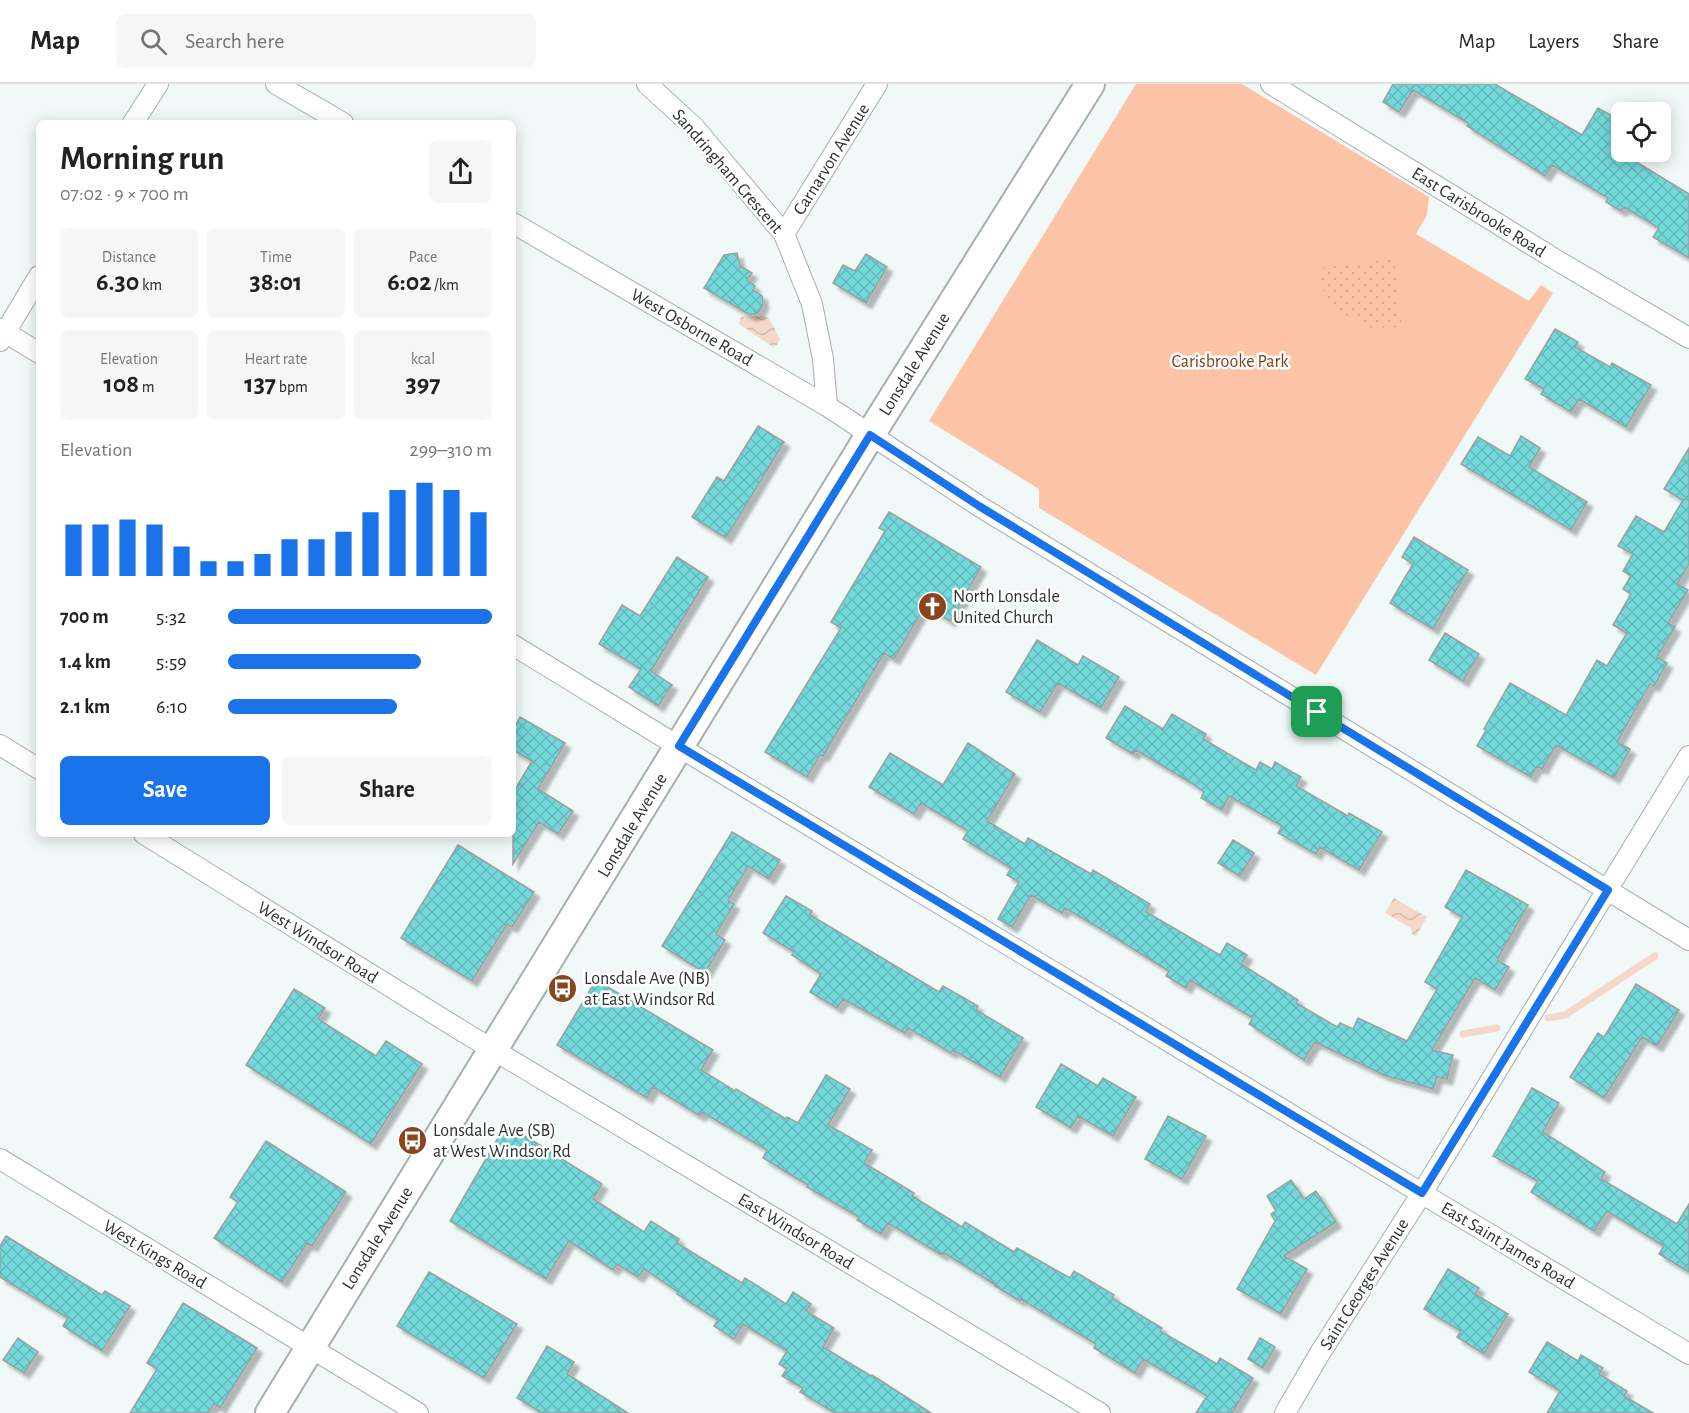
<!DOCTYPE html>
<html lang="en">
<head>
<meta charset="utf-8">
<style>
  body { margin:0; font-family:"Alegreya Sans",sans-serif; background:#f6f6f6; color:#222; height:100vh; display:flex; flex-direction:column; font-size:22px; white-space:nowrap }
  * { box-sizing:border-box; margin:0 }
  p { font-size:20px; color:#767676 }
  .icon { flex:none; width:33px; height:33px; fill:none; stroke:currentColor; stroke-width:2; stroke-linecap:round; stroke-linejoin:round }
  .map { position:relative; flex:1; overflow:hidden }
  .side { position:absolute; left:36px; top:36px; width:480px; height:717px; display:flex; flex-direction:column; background:#fff; border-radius:9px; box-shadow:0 3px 15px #0003 }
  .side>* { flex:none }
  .tools { position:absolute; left:1611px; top:18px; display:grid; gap:12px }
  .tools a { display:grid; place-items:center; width:60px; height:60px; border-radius:9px; background:#fff; box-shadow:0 3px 15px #0003; font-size:30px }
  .pin { position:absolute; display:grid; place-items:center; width:51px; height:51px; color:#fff; margin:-26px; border-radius:12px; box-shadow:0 3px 9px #0006 }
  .round { display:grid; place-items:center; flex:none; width:63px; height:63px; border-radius:9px; background:#f6f6f6 }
  .summary { display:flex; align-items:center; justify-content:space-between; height:102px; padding:0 24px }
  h1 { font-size:33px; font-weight:600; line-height:45px }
  .figures { display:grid; grid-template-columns:repeat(3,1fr); gap:9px; height:102px; padding:6px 24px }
  .figures div { display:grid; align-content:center; border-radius:9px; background:#f6f6f6; text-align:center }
  .figures b { font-size:26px; font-weight:600 }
  .figures small { font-size:16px; font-weight:400 }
  .figures p { font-size:16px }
  .chart { height:168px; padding:12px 24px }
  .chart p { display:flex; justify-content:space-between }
  .chart svg { width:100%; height:108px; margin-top:6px; stroke:#1a73e8; stroke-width:6 }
  .cta { display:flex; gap:12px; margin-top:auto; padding:12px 24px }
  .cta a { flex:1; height:69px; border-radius:9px; background:#1a73e8; color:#fff; font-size:24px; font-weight:600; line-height:69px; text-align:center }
  .cta a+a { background:#f6f6f6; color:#222 }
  ul { padding:0 24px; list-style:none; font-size:20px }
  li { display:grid; grid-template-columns:96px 72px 1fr; align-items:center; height:45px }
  li i { height:15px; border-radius:8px; background:#1a73e8 }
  header { display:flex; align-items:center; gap:36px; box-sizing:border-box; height:84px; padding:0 30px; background:#fff; border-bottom:2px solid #e0e0e0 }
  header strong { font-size:28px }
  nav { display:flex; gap:33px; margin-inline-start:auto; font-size:21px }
  .search { width:420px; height:54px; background:#f6f6f6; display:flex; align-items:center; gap:15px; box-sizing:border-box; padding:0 21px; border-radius:9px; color:#767676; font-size:22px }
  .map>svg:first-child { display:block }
  .green { fill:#fcc3a7 }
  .garden { fill:url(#garden-dots) }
  .water { fill:url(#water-waves) }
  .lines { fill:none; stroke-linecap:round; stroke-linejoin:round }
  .stream { stroke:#f5d8c9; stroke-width:7 }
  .building { fill:url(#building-cross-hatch); stroke:#9ba1a1; stroke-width:1.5; filter:url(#shadow) }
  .street-casing { stroke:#a7aeae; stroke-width:22 }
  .secondary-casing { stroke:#a7aeae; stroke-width:32 }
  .street { stroke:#fff; stroke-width:20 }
  .secondary { stroke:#fff; stroke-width:28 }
  .route-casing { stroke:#fff; stroke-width:12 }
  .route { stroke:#1a73e8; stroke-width:8 }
  .labels { text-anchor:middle; stroke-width:5; stroke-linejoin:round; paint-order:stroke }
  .street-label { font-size:18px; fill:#2e3131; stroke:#fff }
  .park-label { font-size:18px; fill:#7e3f1b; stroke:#fff }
  .poi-label { font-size:18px; fill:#2e3131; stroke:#fff; text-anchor:start }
</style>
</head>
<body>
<header>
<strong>Map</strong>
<div class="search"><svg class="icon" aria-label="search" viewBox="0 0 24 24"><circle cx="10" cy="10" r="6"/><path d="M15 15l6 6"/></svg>Search here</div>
<nav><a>Map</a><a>Layers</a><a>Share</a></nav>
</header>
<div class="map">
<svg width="1689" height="1329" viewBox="0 0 1689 1329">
  <defs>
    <pattern id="garden-dots" width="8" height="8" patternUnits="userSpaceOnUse" patternTransform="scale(1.5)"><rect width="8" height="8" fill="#fcc3a7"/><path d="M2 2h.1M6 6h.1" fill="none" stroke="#d8a890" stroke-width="1.8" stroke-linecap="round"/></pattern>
    <pattern id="water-waves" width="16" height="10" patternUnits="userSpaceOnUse" patternTransform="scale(1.5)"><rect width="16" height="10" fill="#f5d8c9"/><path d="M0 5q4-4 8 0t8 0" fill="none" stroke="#d2baad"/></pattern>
    <pattern id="building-cross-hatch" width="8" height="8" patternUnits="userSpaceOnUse" patternTransform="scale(1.5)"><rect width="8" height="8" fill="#73d8d9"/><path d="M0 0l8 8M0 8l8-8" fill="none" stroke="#64babb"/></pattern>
    <filter id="shadow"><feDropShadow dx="5.5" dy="5.5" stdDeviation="1.5" flood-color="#0004"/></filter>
  </defs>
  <rect width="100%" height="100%" fill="#f1f8f8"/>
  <path class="green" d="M1136 0H1242L1429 113 1427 131 1416 150 1529 217 1541 201 1553 209 1316 591 1039 424V405L929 337Z"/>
  <path class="garden" d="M1394 175 1402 243 1372 244 1353 236 1335 223 1323 206 1319 184Z"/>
  <path class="water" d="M763 232 769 234 780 255 777 261 773 263 739 240 741 233Z
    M1394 814 1427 833 1416 852 1412 850 1411 844 1385 829Z"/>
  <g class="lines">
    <path class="stream" d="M1548 934 1565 931 1655 872
      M1463 950 1497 944"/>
  </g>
  <path class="building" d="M1393 0H1495L1582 51 1598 24 1616 34 1611 42 1622 49V68H1631L1628 73 1689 110V174L1653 153 1659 144 1624 123 1621 127 1606 118 1608 114 1552 81 1545 92 1467 42 1468 39 1413 6 1399 28 1383 18Z
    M737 169 740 182 752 189 747 196 755 202 753 206 762 212 763 220 758 229 750 231 704 204 724 171Z
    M866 170 887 183 866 219 833 199 843 181 855 187Z
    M1555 245 1578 258 1575 263 1610 283 1612 279 1651 301 1626 343 1579 315 1571 328 1541 310 1544 305 1525 295Z
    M758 342 784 358 726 454 692 433 717 393 724 397Z
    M1521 352 1540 364 1529 383 1587 418 1571 446 1461 380 1478 353 1510 372Z
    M1689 364V480L1677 500 1688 506 1668 539 1675 543 1657 573 1667 579 1654 602 1650 600 1617 658 1630 665 1614 694 1556 661 1542 685 1537 682 1531 693 1477 662 1486 646 1484 645 1510 599 1566 631 1597 576 1607 582 1627 549 1613 541 1631 510 1623 505 1631 492 1623 487 1633 470 1618 462 1636 432 1664 448 1683 416 1664 405Z
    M889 428 981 483 950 537 925 522 894 575 884 569 823 672 820 671 807 693 765 668 841 544 831 538 885 447 879 444Z
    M1414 453 1468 486 1433 545 1390 519 1413 480 1402 473Z
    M677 473 708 493 651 587 672 601 658 622 629 603 641 585 599 560 622 521 640 532Z
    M1445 549 1479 570 1463 597 1429 576Z
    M1037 556 1078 581 1083 572 1119 593 1101 624 1058 599 1040 628 1006 608Z
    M1125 622 1163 645 1172 630 1206 650 1203 655 1256 686 1260 678 1272 685 1275 678 1301 693 1296 702 1348 732 1349 729 1382 748 1359 786 1320 763 1316 770 1278 749 1282 742 1229 712 1222 726 1201 714 1204 708 1193 700 1136 666 1133 670 1106 654Z
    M520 633 565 659 538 705 573 727 558 750 539 738 513 780V709L532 677 513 666V646Z
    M968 659 1015 690 987 737 1025 760 1028 754 1091 790 1093 786 1150 820 1146 828 1220 871 1227 859 1247 871 1241 880 1298 916 1296 919 1337 943 1340 939 1353 945 1358 934 1407 957 1437 905 1425 898 1462 833 1445 823 1466 786 1528 821 1497 876 1509 883 1495 906 1475 894 1432 966 1453 971 1447 995 1437 993 1433 1005 1384 991 1315 958 1304 976 1249 940 1253 934 1190 896 1186 904 1166 892 1169 887 1096 842 1065 824 1062 829 1031 811 1012 843 998 835 1019 798 1007 791 1011 784 963 755 968 747 921 719 914 730 869 703 890 669 943 701Z
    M732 748 780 776 769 795 748 782 728 817 734 820 716 850 725 856 705 889 662 862Z
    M1233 756 1254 769 1240 792 1218 779Z
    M458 761 534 808 512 843 507 840 472 897 401 854Z
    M786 812 812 827 810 831 939 908 943 902 978 922 976 926 1023 954 1000 993 953 966 951 969 908 944 905 949 843 915 837 924 810 908 821 890 792 871 794 868 763 849Z
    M596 896 713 966 701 986 735 1007 736 1005 786 1035 787 1033 798 1039 826 991 850 1005 828 1041 872 1066 864 1079 914 1109 912 1112 962 1143 965 1138 1014 1168 1017 1164 1070 1194 1074 1187 1114 1211 1112 1214 1162 1244 1160 1247 1217 1280 1220 1274 1253 1294 1232 1329H1196L1207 1312 1143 1275 1135 1289 1094 1264 1096 1260 1021 1215 1020 1217 995 1202 996 1201 944 1169 942 1171 888 1139 881 1150 857 1136 859 1133 807 1103 808 1101 763 1074 767 1066 702 1028 700 1032 653 1003 647 1014 557 961Z
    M1636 900 1679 926 1657 962 1642 953 1604 1014 1570 993 1598 949 1604 953Z
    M294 905 325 924 318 935 376 972 386 957 422 980 371 1060 246 981Z
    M1061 980 1098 1002 1103 994 1136 1013 1113 1052 1078 1032 1071 1044 1036 1023Z
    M1532 1004 1559 1019 1543 1048 1605 1088 1601 1095 1677 1140 1689 1120V1188L1659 1170 1664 1162 1607 1127 1594 1147 1531 1108 1538 1097 1493 1072Z
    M1168 1032 1206 1052 1182 1095 1145 1075Z
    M506 1040 602 1100 593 1115 644 1148 651 1137 679 1155 677 1159 742 1199 745 1194 786 1220 793 1208 811 1220 806 1227 834 1244 823 1263 871 1292 872 1291 931 1329H835L800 1308 803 1304 782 1292 787 1285 779 1280 787 1267 743 1240 734 1255 714 1242 718 1236 677 1210 678 1208 644 1185 638 1193 617 1180 613 1186 569 1157 546 1195 450 1137Z
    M266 1057 346 1108 312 1162 307 1159 282 1198 214 1154 238 1118 230 1113Z
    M1291 1096 1304 1115 1316 1107 1336 1138 1284 1172 1307 1185 1281 1230 1237 1205 1275 1137 1271 1130 1276 1127 1267 1112Z
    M6 1152 102 1211 105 1207 130 1222 102 1267 63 1242 68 1234 0 1193V1162Z
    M1448 1185 1479 1204 1475 1210 1508 1230 1484 1270 1457 1253 1461 1247 1424 1225Z
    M429 1188 517 1240 484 1294 397 1242Z
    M183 1219 257 1264 220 1324 214 1320 208 1329H130L157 1285 147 1279Z
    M18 1254 38 1268 24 1289 3 1276Z
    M1260 1254 1275 1263 1263 1284 1248 1275Z
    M1547 1258 1578 1277 1581 1271 1603 1284 1599 1290 1627 1307 1624 1312 1653 1329H1547L1560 1307 1529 1288Z
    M547 1262 574 1278 567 1290 628 1329H542L517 1314Z"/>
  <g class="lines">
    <defs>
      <path id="street" d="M276 0 343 39
        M647 0 694 43 784 150 812 220 823 275 827 322
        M1271 0 1558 177 1689 254
        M133 39 158 0
        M513 139 827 322 979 422 1689 856
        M784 150 877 0
        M0 245 39 269
        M0 257 39 192
        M513 561 704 678 1689 1270
        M0 661 39 685
        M144 750 462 947 1100 1329
        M0 1075 418 1329
        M1285 1329 1320 1269 1422 1109 1689 672"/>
      <path id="secondary" d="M270 1329 870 351 1090 0"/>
    </defs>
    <use href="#street" class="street-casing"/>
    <use href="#secondary" class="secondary-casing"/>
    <use href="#street" class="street"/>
    <use href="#secondary" class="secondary"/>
  </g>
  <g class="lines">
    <defs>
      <path id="route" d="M870 351 979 422 1608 806 1422 1109 679 662Z"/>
    </defs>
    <use href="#route" class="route-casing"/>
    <use href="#route" class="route"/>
  </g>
  <defs>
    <symbol id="church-disc" viewBox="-11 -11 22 22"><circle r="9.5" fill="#8b451e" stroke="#fff"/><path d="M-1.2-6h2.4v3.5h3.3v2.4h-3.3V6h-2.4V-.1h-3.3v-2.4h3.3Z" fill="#fff"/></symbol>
    <symbol id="bus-disc" viewBox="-11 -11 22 22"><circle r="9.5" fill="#8b451e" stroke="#fff"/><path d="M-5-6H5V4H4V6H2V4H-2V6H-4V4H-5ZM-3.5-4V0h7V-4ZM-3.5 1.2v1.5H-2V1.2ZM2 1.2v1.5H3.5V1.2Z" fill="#fff"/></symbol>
  </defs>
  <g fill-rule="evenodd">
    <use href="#church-disc" x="916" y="506" width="33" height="33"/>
    <use href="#bus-disc" x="546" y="888" width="33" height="33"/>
    <use href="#bus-disc" x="396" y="1040" width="33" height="33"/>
  </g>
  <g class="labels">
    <g class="street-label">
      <text transform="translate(831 75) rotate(-58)" y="6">Carnarvon Avenue</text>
      <text transform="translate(728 87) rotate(49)" y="6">Sandringham Crescent</text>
      <text transform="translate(1479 128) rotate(32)" y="6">East Carisbrooke Road</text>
      <text transform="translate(692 243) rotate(30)" y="6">West Osborne Road</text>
      <text transform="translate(914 280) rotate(-58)" y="6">Lonsdale Avenue</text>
      <text transform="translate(632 741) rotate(-59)" y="6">Lonsdale Avenue</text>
      <text transform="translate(318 858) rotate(32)" y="6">West Windsor Road</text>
      <text transform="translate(796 1147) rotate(31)" y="6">East Windsor Road</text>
      <text transform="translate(377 1154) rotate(-58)" y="6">Lonsdale Avenue</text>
      <text transform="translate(1508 1161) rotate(31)" y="6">East Saint James Road</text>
      <text transform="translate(155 1170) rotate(31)" y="6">West Kings Road</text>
      <text transform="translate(1364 1200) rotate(-58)" y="6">Saint Georges Avenue</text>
    </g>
    <g class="park-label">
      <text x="1230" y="283">Carisbrooke Park</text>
    </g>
    <g class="poi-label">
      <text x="953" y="518">North Lonsdale<tspan x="953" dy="21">United Church</tspan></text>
      <text x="584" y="900">Lonsdale Ave (NB)<tspan x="584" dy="21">at East Windsor Rd</tspan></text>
      <text x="433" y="1052">Lonsdale Ave (SB)<tspan x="433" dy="21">at West Windsor Rd</tspan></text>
    </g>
  </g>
</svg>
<div class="tools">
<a><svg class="icon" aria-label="locate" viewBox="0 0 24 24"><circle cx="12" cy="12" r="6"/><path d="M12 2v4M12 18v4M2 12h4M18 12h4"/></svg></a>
</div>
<div class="pin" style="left:1317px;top:628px;background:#1e9e55"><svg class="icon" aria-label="arrive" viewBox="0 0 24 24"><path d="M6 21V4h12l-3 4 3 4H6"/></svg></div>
<section class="side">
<div class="summary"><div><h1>Morning run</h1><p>07:02 · 9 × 700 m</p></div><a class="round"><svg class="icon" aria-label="share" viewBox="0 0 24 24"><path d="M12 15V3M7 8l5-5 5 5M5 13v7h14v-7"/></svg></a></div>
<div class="figures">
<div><p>Distance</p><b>6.30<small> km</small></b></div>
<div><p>Time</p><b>38:01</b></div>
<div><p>Pace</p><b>6:02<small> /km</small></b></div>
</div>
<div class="figures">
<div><p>Elevation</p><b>108<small> m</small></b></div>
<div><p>Heart rate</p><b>137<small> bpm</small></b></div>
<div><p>kcal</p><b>397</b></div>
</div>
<div class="chart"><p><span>Elevation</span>299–310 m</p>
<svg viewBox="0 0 160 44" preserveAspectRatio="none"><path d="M5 44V23M15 44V23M25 44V21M35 44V23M45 44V32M55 44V38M65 44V38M75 44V35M85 44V29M95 44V29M105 44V26M115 44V18M125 44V9M135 44V6M145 44V9M155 44V18"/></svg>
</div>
<ul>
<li><b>700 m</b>5:32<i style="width:100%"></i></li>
<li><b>1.4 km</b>5:59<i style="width:73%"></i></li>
<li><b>2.1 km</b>6:10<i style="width:64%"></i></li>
</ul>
<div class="cta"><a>Save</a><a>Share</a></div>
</section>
</div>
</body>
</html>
